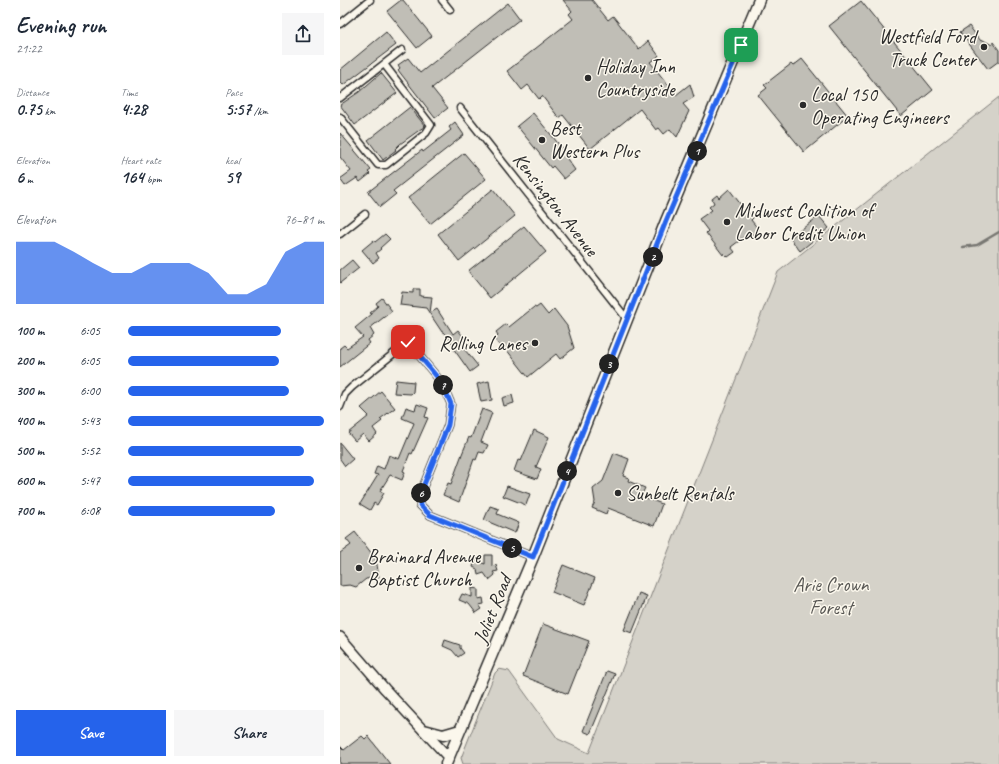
<!DOCTYPE html>
<html lang="en">
<head>
<meta charset="utf-8">
<style>
  body { margin:0; font-family:Caveat,sans-serif; background:#f6f6f7; color:#1f2937; height:100vh; display:flex; flex-direction:column; font-size:15px; white-space:nowrap }
  * { box-sizing:border-box; margin:0 }
  p { font-size:13px; color:#747a83 }
  .icon { flex:none; width:22px; height:22px; fill:none; stroke:currentColor; stroke-width:2; stroke-linecap:round; stroke-linejoin:round }
  .map { position:relative; flex:1; overflow:hidden }
  .sheet { display:flex; flex-direction:column; background:#fff; width:340px }
  .sheet>* { flex:none }
  .pin { position:absolute; display:grid; place-items:center; width:34px; height:34px; color:#fff; margin:-17px; border-radius:8px; box-shadow:0 2px 6px #0006 }
  .km { position:absolute; width:20px; height:20px; margin:-10px; border-radius:50%; background:#222; color:#fff; font-size:11px; line-height:20px; text-align:center }
  .round { display:grid; place-items:center; flex:none; width:42px; height:42px; border-radius:0px; background:#f6f6f7 }
  .head { display:flex; align-items:center; justify-content:space-between; height:68px; padding:0 16px }
  h1 { font-size:22px; font-weight:700; line-height:30px }
  .stats { display:grid; grid-template-columns:repeat(3,1fr); gap:6px; height:68px; padding:4px 16px }
  .stats div { display:grid; align-content:center }
  .stats b { font-size:17px; font-weight:700 }
  .stats small { font-size:11px; font-weight:400 }
  .stats p { font-size:11px }
  .chart { height:112px; padding:8px 16px }
  .chart p { display:flex; justify-content:space-between }
  .chart svg { width:100%; height:72px; margin-top:4px; fill:#2563eb; opacity:.7 }
  .button { display:flex; gap:8px; margin-top:auto; padding:8px 16px }
  .button a { flex:1; height:46px; border-radius:0px; background:#2563eb; color:#fff; font-size:16px; font-weight:700; line-height:46px; text-align:center }
  .button a+a { background:#f6f6f7; color:#1f2937 }
  ul { padding:0 16px; list-style:none; font-size:13px }
  li { display:grid; grid-template-columns:64px 48px 1fr; align-items:center; height:30px }
  li i { height:10px; border-radius:5px; background:#2563eb }
  main { display:flex; flex:1; min-height:0 }
  .map>svg:first-child { display:block }
  .green { fill:#d5d2c9; stroke:#807e7a }
  .lines { fill:none; stroke-linecap:round; stroke-linejoin:round }
  .stream { stroke:#787772; stroke-width:2.5 }
  .building { fill:#c0beb6; stroke:#2b2b2b }
  .street-casing { stroke:#2b2b2b; stroke-width:9 }
  .secondary-casing { stroke:#2b2b2b; stroke-width:12 }
  .primary-casing { stroke:#2b2b2b; stroke-width:13 }
  .street { stroke:#fbf7ec; stroke-width:6 }
  .secondary { stroke:#fbf7ec; stroke-width:9 }
  .primary { stroke:#fbf7ec; stroke-width:10 }
  .route-casing { stroke:#fff; stroke-width:8 }
  .route { stroke:#2563eb; stroke-width:5 }
  .poi-dot { fill:#2b2b2b; stroke:#fbf7ec; stroke-width:1.5 }
  .labels { text-anchor:middle; stroke-width:3; stroke-linejoin:round; paint-order:stroke }
  .poi-label { font-size:20px; fill:#2b2b2b; stroke:#fbf7ec; text-anchor:start }
  .street-label { font-size:20px; fill:#2b2b2b; stroke:#fbf7ec }
  .park-label { font-size:20px; fill:#565552; stroke:#fbf7ec }
</style>
</head>
<body>
<main>
<section class="sheet">
<div class="head"><div><h1>Evening run</h1><p>21:22</p></div><a class="round"><svg class="icon" aria-label="share" viewBox="0 0 24 24"><path d="M12 15V3M7 8l5-5 5 5M5 13v7h14v-7"/></svg></a></div>
<div class="stats">
<div><p>Distance</p><b>0.75<small> km</small></b></div>
<div><p>Time</p><b>4:28</b></div>
<div><p>Pace</p><b>5:57<small> /km</small></b></div>
</div>
<div class="stats">
<div><p>Elevation</p><b>6<small> m</small></b></div>
<div><p>Heart rate</p><b>164<small> bpm</small></b></div>
<div><p>kcal</p><b>59</b></div>
</div>
<div class="chart"><p><span>Elevation</span>76–81 m</p>
<svg viewBox="0 0 160 44" preserveAspectRatio="none"><path d="M0 44V6L10 6L20 6L30 12L40 19L50 25L60 25L70 19L80 19L90 19L100 25L110 38L120 38L130 32L140 12L150 6L160 6V44z"/></svg>
</div>
<ul>
<li><b>100 m</b>6:05<i style="width:78%"></i></li>
<li><b>200 m</b>6:05<i style="width:77%"></i></li>
<li><b>300 m</b>6:00<i style="width:82%"></i></li>
<li><b>400 m</b>5:43<i style="width:100%"></i></li>
<li><b>500 m</b>5:52<i style="width:90%"></i></li>
<li><b>600 m</b>5:47<i style="width:95%"></i></li>
<li><b>700 m</b>6:08<i style="width:75%"></i></li>
</ul>
<div class="button"><a>Save</a><a>Share</a></div>
</section>
<div class="map">
<svg width="659" height="764" viewBox="0 0 659 764">
  <rect width="100%" height="100%" fill="#f3efe4"/>
  <filter id="ink" filterUnits="userSpaceOnUse"><feTurbulence type="fractalNoise" baseFrequency=".025" numOctaves="2"/><feDisplacementMap in="SourceGraphic" scale="8" xChannelSelector="R" yChannelSelector="G"/><feConvolveMatrix kernelMatrix="1 2 1 2 8 2 1 2 1" color-interpolation-filters="sRGB"/></filter>
  <g filter="url(#ink)">
    <path class="green" d="M659 97V764H123L121 758 155 673 159 669 169 671 218 739 249 753 438 272Z"/>
    <g class="lines">
      <path class="stream" d="M623 247 637 245 659 232"/>
    </g>
    <path class="building" d="M61 0H63L92 36 77 48 47 11Z
      M223 0H252L268 20 273 16 299 49 308 41 319 56 310 62 336 95 350 84 354 97 343 104 349 111 337 137 330 129 324 134 319 128 316 130 300 109 250 149 223 115 219 118 202 96 199 99 188 85 182 90 167 71 233 19 229 14 232 11Z
      M521 1 593 90 561 116 489 26Z
      M168 3 180 19 92 88 108 108 95 118 58 70 60 68 58 65 68 58 80 73Z
      M629 26 641 41 643 40 652 45 653 42 659 50V61L648 69 620 32Z
      M46 32 56 45 3 85 0 82V70Z
      M462 59 508 116 464 152 418 95 427 88 424 85 451 64 453 66Z
      M41 73 57 93 15 125 0 105 19 92Z
      M70 107 85 126 60 144 55 149 56 150 43 160 28 140Z
      M193 113 227 154 225 156 235 170 224 179 213 166 211 168 177 126Z
      M115 122 124 135 53 191 56 194 40 207 28 192 82 150 83 152 111 130 109 127Z
      M0 133 31 170 28 172 30 174 20 182 17 178 5 186 0 179 11 171 0 157Z
      M124 153 146 179 90 224 68 198Z
      M153 189 175 216 119 261 98 234Z
      M389 189 408 214 410 213 414 217 411 220 419 230 413 235 411 232 391 247 395 252 388 257 384 253 383 255 366 233 368 231 359 219 372 210 369 207 374 203 372 199 377 195 379 198Z
      M479 216 489 228 460 251 450 238Z
      M184 226 206 252 150 298 128 271Z
      M45 234 50 239 40 248 41 249 36 253 39 258 33 263 22 250 34 240 35 242Z
      M12 260 19 268 0 283V270Z
      M73 289H80V296L92 297 90 313 97 309 113 334 118 330 130 345 125 350 138 366 130 372 113 348 115 346 103 332H102L86 308 60 305 62 292 73 293Z
      M42 298 52 311 30 328 34 335 28 340 30 343 0 367V348L4 345 7 348 23 337 15 328 32 314 30 313 38 306 36 303Z
      M200 305 208 315 214 309 227 326 234 348 220 359 216 354 188 377 166 349 164 350 154 339 158 335 156 332 166 324 169 327 194 307 196 308Z
      M56 380 74 382 73 392 71 394 54 393Z
      M149 381 152 400 141 402 137 384Z
      M41 391 55 408 40 419 42 421 33 428 37 434 29 441 23 434 15 441 8 433 29 416 21 408Z
      M172 395 174 403 164 406 162 398Z
      M77 404 88 408 85 417 88 418 72 454 70 453 63 471 65 472 62 480 50 475 40 491 44 493 37 505 34 503 30 510 20 504 38 475 34 474 37 466 44 469 49 455 59 459 74 423 62 418 66 407 75 410Z
      M142 409 152 413 141 442 148 445 144 453 139 452 136 460 134 459 119 502 103 495 108 483 111 484 122 454 129 437 131 438Z
      M194 430 209 437 196 467 201 469 197 479 174 471 178 460 181 461Z
      M0 443 13 459 5 466 0 459Z
      M274 453 289 459 283 476 289 478 288 481 305 488 301 496 322 504 314 526 268 508 266 514 252 508 255 502 253 489 263 481Z
      M167 486 190 494 186 505 163 496Z
      M150 506 159 509 157 514 179 523 175 533 144 520Z
      M15 532 36 559 39 577 26 579 16 587 10 585 0 586V553L11 545 6 539Z
      M145 555H152V566L156 565 158 571 153 572 155 575 149 580 144 573 138 575 137 569 133 567 135 560 145 564Z
      M223 565 255 578 244 605 212 592Z
      M132 588 138 589V599L143 598 144 604 139 605 142 609 136 613 129 604 119 600 122 594 132 597Z
      M299 593 307 596 292 633 284 630Z
      M203 624 249 641 228 694 183 676Z
      M105 640 120 645V648L124 653 118 657 112 650 103 646Z
      M267 671 275 674 250 734 243 731Z
      M22 736 25 739 28 736 50 764H0V746L4 750Z"/>
    <g class="lines">
      <defs>
        <path id="street" d="M102 0 110 10
          M0 24 30 0
          M0 98 62 50
          M120 108 287 319
          M0 117 38 165H46L86 133 91 125 44 64
          M0 234 25 214
          M0 407 5 394 12 387 68 342 102 383 111 404 108 425 81 492 80 505 90 515 193 557"/>
        <path id="secondary" d="M0 637 45 689 108 757"/>
        <path id="primary" d="M84 730 103 735 120 730
          M106 764 193 557 326 221 419 0"/>
      </defs>
      <use href="#street" class="street-casing"/>
      <use href="#secondary" class="secondary-casing"/>
      <use href="#primary" class="primary-casing"/>
      <use href="#street" class="street"/>
      <use href="#secondary" class="secondary"/>
      <use href="#primary" class="primary"/>
    </g>
  </g>
  <g class="lines" filter="url(#ink)">
    <defs>
      <path id="route" d="M68 342 102 383 111 404 108 425 81 492 80 505 90 515 193 557 326 221 401 45"/>
    </defs>
    <use href="#route" class="route-casing"/>
    <use href="#route" class="route"/>
  </g>
  <g class="poi-dot">
    <circle cx="644" cy="47" r="4"/>
    <circle cx="248" cy="78" r="4"/>
    <circle cx="463" cy="105" r="4"/>
    <circle cx="202" cy="140" r="4"/>
    <circle cx="387" cy="222" r="4"/>
    <circle cx="195" cy="343" r="4"/>
    <circle cx="278" cy="493" r="4"/>
    <circle cx="19" cy="568" r="4"/>
  </g>
  <g class="labels">
    <g class="poi-label">
      <text x="636" y="43" text-anchor="end">Westfield Ford<tspan x="636" dy="23">Truck Center</tspan></text>
      <text x="256" y="73">Holiday Inn<tspan x="256" dy="23">Countryside</tspan></text>
      <text x="471" y="101">Local 150<tspan x="471" dy="23">Operating Engineers</tspan></text>
      <text x="210" y="135">Best<tspan x="210" dy="23">Western Plus</tspan></text>
      <text x="395" y="217">Midwest Coalition of<tspan x="395" dy="23">Labor Credit Union</tspan></text>
      <text x="187" y="350" text-anchor="end">Rolling Lanes</text>
      <text x="286" y="500">Sunbelt Rentals</text>
      <text x="27" y="563">Brainard Avenue<tspan x="27" dy="23">Baptist Church</tspan></text>
    </g>
    <g class="street-label">
      <text transform="translate(216 204) rotate(52)" y="7">Kensington Avenue</text>
      <text transform="translate(152 609) rotate(-68)" y="7">Joliet Road</text>
    </g>
    <g class="park-label">
      <text x="491" y="591">Arie Crown<tspan x="491" dy="23">Forest</tspan></text>
    </g>
  </g>
</svg>
<div class="pin" style="left:401px;top:45px;background:#1e9e55"><svg class="icon" aria-label="arrive" viewBox="0 0 24 24"><path d="M6 21V4h12l-3 4 3 4H6"/></svg></div>
<div class="pin" style="left:68px;top:342px;background:#d93025"><svg class="icon" aria-label="check" viewBox="0 0 24 24"><path d="M5 12l5 5 9-10"/></svg></div>
<b class="km" style="left:357px;top:151px">1</b>
<b class="km" style="left:313px;top:257px">2</b>
<b class="km" style="left:269px;top:364px">3</b>
<b class="km" style="left:227px;top:471px">4</b>
<b class="km" style="left:172px;top:548px">5</b>
<b class="km" style="left:81px;top:493px">6</b>
<b class="km" style="left:103px;top:385px">7</b>
</div>
</main>
</body>
</html>
